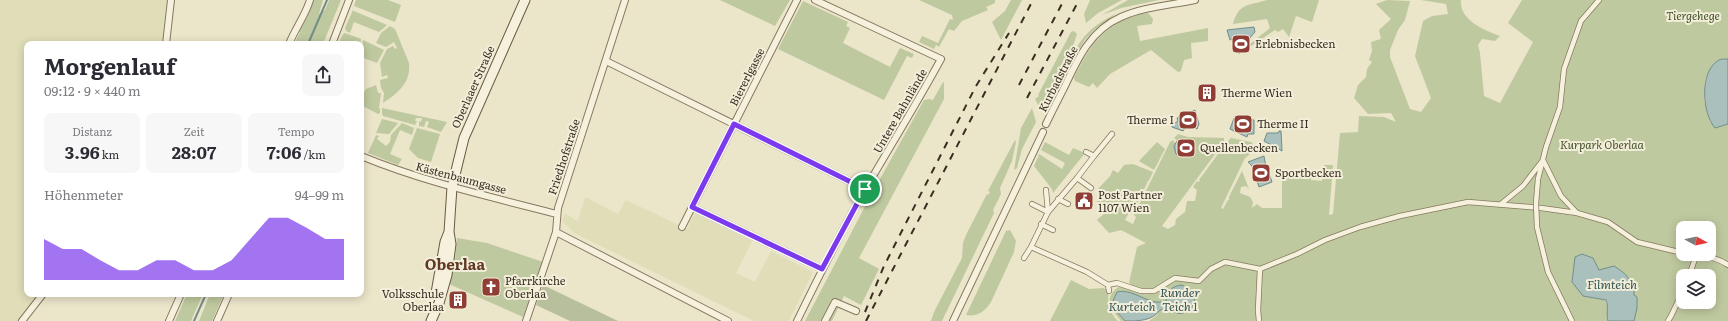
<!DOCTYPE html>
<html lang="de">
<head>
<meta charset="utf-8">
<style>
  body { margin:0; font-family:Literata,serif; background:#f7f7f7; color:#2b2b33; height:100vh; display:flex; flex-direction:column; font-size:15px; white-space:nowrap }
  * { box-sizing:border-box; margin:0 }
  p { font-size:13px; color:#7c7c81 }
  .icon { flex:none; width:22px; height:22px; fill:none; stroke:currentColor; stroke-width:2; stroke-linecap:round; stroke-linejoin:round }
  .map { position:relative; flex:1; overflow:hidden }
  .details { position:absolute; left:24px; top:41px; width:340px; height:256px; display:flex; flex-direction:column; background:#fff; border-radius:8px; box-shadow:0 2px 10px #0003 }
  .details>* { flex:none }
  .needle { width:26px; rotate:98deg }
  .tools { position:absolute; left:1676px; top:221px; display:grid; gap:8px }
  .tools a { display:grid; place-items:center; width:40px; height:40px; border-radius:8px; background:#fff; box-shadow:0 2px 10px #0003; font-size:20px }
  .pin { position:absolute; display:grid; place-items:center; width:34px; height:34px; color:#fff; margin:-17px; border:2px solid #fff; border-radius:50%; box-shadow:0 1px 4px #0007 }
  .round { display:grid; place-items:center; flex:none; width:42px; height:42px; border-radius:8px; background:#f7f7f7 }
  .summary { display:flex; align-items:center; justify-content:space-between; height:68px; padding:0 20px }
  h1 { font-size:22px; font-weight:700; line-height:30px }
  .figures { display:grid; grid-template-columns:repeat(3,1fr); gap:6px; height:68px; padding:4px 20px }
  .figures div { display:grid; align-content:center; border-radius:8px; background:#f7f7f7; text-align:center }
  .figures b { font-size:17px; font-weight:700 }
  .figures small { font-size:11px; font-weight:400 }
  .figures p { font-size:11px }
  .chart { height:112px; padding:8px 20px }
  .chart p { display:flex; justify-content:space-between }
  .chart svg { width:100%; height:72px; margin-top:4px; fill:#7c3aed; opacity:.7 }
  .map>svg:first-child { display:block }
  .farmland { fill:#e0deb8 }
  .green { fill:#bfc99f; fill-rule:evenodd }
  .cemetery { fill:#b7bf9d }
  .water { fill:#aac0bc; stroke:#718e8a }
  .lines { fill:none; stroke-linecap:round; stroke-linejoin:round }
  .stream { stroke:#718e8a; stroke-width:2 }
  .pedestrian-casing { stroke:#867860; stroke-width:6 }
  .minor-casing { stroke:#867860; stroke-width:8 }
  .secondary-casing { stroke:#685943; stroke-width:11 }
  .pedestrian { stroke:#f6f1dd; stroke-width:4.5 }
  .minor { stroke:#f6f1dd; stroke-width:6 }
  .secondary { stroke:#f6f1dd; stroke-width:9 }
  .rail { stroke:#382f22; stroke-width:2; stroke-dasharray:7 7; stroke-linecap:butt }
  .pedestrian-bridge-casing { stroke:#867860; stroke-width:6; stroke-linecap:butt }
  .pedestrian-bridge { stroke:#f6f1dd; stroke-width:4.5 }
  .route-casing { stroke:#fff; stroke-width:8 }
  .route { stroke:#7c3aed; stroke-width:5 }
  .labels { text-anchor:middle; stroke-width:4; stroke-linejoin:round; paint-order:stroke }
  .park-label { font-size:11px; font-style:italic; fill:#45532a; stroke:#f3eed9 }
  .poi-label { font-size:11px; fill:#382f22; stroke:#f3eed9; text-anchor:start }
  .street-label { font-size:11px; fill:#382f22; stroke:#f3eed9 }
  .water-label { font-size:12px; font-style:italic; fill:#335556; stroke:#f3eed9 }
  .district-label { font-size:15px; font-weight:bold; fill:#613825; stroke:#f3eed9 }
</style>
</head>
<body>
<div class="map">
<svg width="1728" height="321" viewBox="0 0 1728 321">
  <rect width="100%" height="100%" fill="#ebe5ca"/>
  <path class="farmland" d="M0 0H167L163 44H27V294H39L18 321H0Z
    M585 197 618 214 626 200 687 229 695 213 752 241 736 273 755 282 771 251 813 272 789 321H754L574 233 562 221 565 214 578 221Z"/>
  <path class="green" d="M314 0H323L319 14 325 10 329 0H341L323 44H294L300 32 298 31 307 17Z
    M356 0H388L401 5 395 22 354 6Z
    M720 0H790L775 26Z
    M919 0H995V3L986 7 988 10 962 21 954 31 949 29 939 47 936 45 934 49 919 42 922 36 938 43 950 19 953 20 952 15Z
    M1011 0H1022L1001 40 992 22 1005 11Z
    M1090 0H1122L1098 13 1086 23 1084 14Z
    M1128 0H1159L1121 8 1102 15Z
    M1267 0H1319L1312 22 1296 16 1289 37 1283 29 1278 32 1275 30 1251 46 1250 44 1270 28 1267 19 1233 24C1239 3 1247 6 1267 0Z
    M1387 0 1410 1 1405 20 1398 30 1390 50V57L1410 109 1421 112 1431 98 1415 56 1423 21 1432 16 1448 14 1446 4 1421 0H1461C1459 20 1484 30 1500 36L1495 41 1482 39 1478 45 1480 53 1484 96 1500 103 1533 42 1508 23 1522 0H1728V59L1719 60 1705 80 1704 100 1710 122 1720 125 1728 124V321H1634L1635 309 1599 270 1593 258 1572 282 1584 296 1605 300C1609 307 1606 314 1608 321H1149L1157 315 1160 310 1169 307 1172 311 1167 296 1166 302 1116 311 1124 319 1125 321H1121C1111 309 1102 297 1120 286L1147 295 1129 283 1137 247 1146 243 1121 230 1109 233 1097 220 1105 213 1097 202 1099 196 1105 199 1106 198 1103 196 1104 193 1098 189 1110 176 1113 170 1118 173 1124 165 1133 164 1153 172 1148 182 1147 181V183L1137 204H1135L1136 206 1132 214 1129 213 1125 220 1133 224 1136 217 1134 215 1143 197 1145 198 1146 196 1144 195 1170 142 1173 140 1175 143 1174 146 1184 155 1189 149 1174 138 1178 134 1188 137 1224 138V142L1162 226 1168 229 1175 225 1176 219 1185 212 1187 201H1195L1197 190 1193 187 1197 181 1199 182 1200 181 1199 180 1226 143 1231 138 1251 142 1253 144 1250 146 1254 151 1245 158 1221 208 1223 209 1228 200H1229V197L1242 171 1249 189 1246 186 1241 187 1240 193 1250 197 1253 202 1252 208 1257 204 1262 208H1282V178L1294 177 1295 172 1311 174V180L1322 181 1324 165H1333L1329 215 1333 214 1340 133 1358 132 1359 116 1384 117 1396 122 1391 113 1368 114 1354 98 1358 85 1366 77 1367 69 1372 62 1369 60 1372 51 1371 42 1381 39 1379 30 1391 19 1376 4ZM1683 228H1709V254H1683ZM1683 276H1709V302H1683Z
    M803 1 848 22 846 26 850 28 843 43 890 67 900 48 914 54 912 58 907 56 884 100 778 49Z
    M353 10 354 11 387 25 379 32 354 22 350 33 346 31 345 28Z
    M1148 13 1153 19 1152 24 1137 26 1140 41 1208 28V41L1191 43 1192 58 1184 60 1181 71 1178 72 1151 50 1110 74 1097 88 1093 83 1089 87 1075 81 1074 78C1090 44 1108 19 1148 13Z
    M1116 14 1092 32 1084 41 1072 61 1069 62C1080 38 1092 25 1116 14Z
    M390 26 395 29 409 63C411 83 398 93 383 103L384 93 381 88 380 80 388 78 387 75 382 77 380 63 387 49 393 46 395 49 397 48 394 42 386 47 376 43 381 33Z
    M1074 31 1077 34 1072 49 1041 110 1035 99 1039 96 1038 95 1071 32Z
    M345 33 361 39 360 44H338L343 34Z
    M363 40 384 50 377 63 361 57Z
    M943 82 944 83V99L859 258 879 269 861 305 844 296 832 321H805L870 197 924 100 929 99 933 100Z
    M376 85 378 93H381L379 108 380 109V113L378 114 361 105V98L366 89Z
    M382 108 447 122 441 132 427 127 429 122 426 121 424 127 419 126V121L421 122 422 118H416L415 121H417L415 125 383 116 382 114Z
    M1032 108 1036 122 1022 149 1017 168 1014 170 1021 128Z
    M382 119 398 123 389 134 376 133Z
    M402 123 414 128 412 135 400 130 390 154 402 159 398 165 368 153 376 135 379 136 377 139 386 146 390 142 391 135Z
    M417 128 440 134 431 162 418 158 409 149Z
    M1015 140 1016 142 1012 161 1000 188 1001 194 993 210 994 213 942 321H931L934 312 962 258 963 243 966 235 987 194 988 195 990 192 988 191Z
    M1045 142 1069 155 1073 148 1085 153 1053 193 1052 189 1034 166 1038 157 1040 158 1038 156 1039 154 1062 169 1065 163 1041 150Z
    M1157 142 1165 149 1154 170 1139 161Z
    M1010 230 1016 241 1014 252 991 302C985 311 978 317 966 315L1006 231Z
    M457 238 487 243 543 262 523 317 449 284 455 261Z
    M1071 280 1089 289 1103 288 1109 291C1107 304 1109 312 1118 321H1050Z
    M187 294H203L191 321H175Z
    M210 294H224L212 321H199Z"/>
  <path class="cemetery" d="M543 285 618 321H570L536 305Z"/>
  <path class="water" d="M1254 27 1255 32 1240 49 1241 52 1239 54 1235 38 1230 40 1227 30Z
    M1728 59V124L1715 128C1702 113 1699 71 1719 60 1721 59 1725 59 1728 59Z
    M1195 110 1199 124 1197 129 1188 125 1183 131 1172 127V125L1178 121 1177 118Z
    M1234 118 1254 120V134H1248L1247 137 1230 129Z
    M1279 131H1281L1282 151 1264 141 1267 133H1278Z
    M1183 140 1188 143 1189 149 1187 153 1180 156 1176 154 1174 146 1177 141Z
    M1264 156 1265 162 1272 182 1259 187 1252 166 1248 162Z
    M1582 254 1593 258 1599 270 1614 266C1623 272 1631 277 1631 287L1634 290V295L1637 297V308L1634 321H1608C1606 314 1609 307 1606 300L1583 296 1572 282 1575 257Z
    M1182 285 1191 290 1195 299 1191 309C1183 315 1176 315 1169 308L1160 310C1152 321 1139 321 1125 321L1116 311 1113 301 1117 292C1135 288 1149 307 1166 301 1167 291 1172 286 1182 285Z"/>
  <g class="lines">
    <path class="stream" d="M308 44 327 0
      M194 321 206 294"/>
    <defs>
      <path id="pedestrian" d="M1086 152 1094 156 1112 134
        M1077 178 1094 156
        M1538 179 1546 147 1560 107 1564 69 1581 21 1599 0
        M1091 188 1077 178 1048 212 1031 247 1087 272 1108 285 1117 283 1141 291H1154L1175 278 1199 281 1211 269 1225 262 1260 269 1297 254 1325 240 1360 227 1400 216 1468 202 1541 208 1577 213 1608 222 1637 242 1683 253
        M1058 199 1068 204
        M1032 204 1048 212 1046 190
        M1501 204 1523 186 1543 160 1561 196 1577 213
        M1041 224 1053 230
        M1537 227 1548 272 1572 321
        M1689 254C1703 257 1715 256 1728 265
        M1024 258 1031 247
        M1689 276 1696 256
        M1108 285 1109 291
        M1259 321 1258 310 1260 269
        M1668 321 1671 316 1683 291"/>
      <path id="minor" d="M166 44 171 0
        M289 44C295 29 305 16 310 0
        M332 44 349 0
        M606 61 865 189
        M1046 124C1052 111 1059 98 1065 86 1078 58 1091 30 1121 17 1143 7 1171 5 1195 0
        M361 156C424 182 491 197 557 214
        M692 207 822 269
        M682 227 797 0
        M556 232 728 321
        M22 321 43 294
        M169 321 181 294
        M217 321 229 294
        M526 321 556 232 558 208 625 0
        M797 321C819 276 841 231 866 188 891 145 917 103 941 59L815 0
        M825 321 835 302 856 311
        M953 321 1043 132"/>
      <path id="secondary" d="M436 293 445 242 449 232
        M431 321 439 303 447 275 451 244 449 232 452 187 464 138 525 0"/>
    </defs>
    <use href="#pedestrian" class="pedestrian-casing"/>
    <use href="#minor" class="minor-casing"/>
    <use href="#secondary" class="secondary-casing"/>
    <use href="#pedestrian" class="pedestrian"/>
    <use href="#minor" class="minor"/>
    <use href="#secondary" class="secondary"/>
    <path class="rail" d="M1019 85 1064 0
      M1027 98 1079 0
      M865 312 884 266 976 86 1009 33
      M866 321 1033 0"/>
    <defs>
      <path id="pedestrian-bridge" d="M1537 227 1536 203 1538 179"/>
    </defs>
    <use href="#pedestrian-bridge" class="pedestrian-bridge-casing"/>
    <use href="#pedestrian-bridge" class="pedestrian-bridge"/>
  </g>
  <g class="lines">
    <defs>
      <path id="route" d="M734 124 865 189 822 269 692 207Z"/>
    </defs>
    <use href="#route" class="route-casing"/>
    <use href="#route" class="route"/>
  </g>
  <defs>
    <symbol id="stadium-square" viewBox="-11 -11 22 22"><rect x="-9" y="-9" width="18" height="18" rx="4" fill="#903e35" stroke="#f3eed9"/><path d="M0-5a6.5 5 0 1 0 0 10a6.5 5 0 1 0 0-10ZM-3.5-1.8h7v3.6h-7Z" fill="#fff"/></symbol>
    <symbol id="building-square" viewBox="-11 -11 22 22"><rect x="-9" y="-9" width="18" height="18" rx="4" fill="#903e35" stroke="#f3eed9"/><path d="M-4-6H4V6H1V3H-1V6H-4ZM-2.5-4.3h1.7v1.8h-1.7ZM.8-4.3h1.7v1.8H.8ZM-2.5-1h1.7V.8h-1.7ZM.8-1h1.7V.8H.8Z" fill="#fff"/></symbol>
    <symbol id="civic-square" viewBox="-11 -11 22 22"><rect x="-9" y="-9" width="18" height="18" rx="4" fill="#903e35" stroke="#f3eed9"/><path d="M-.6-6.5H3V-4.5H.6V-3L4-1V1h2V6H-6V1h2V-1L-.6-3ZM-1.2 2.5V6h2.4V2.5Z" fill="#fff"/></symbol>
    <symbol id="church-square" viewBox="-11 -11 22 22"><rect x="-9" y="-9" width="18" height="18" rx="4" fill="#903e35" stroke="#f3eed9"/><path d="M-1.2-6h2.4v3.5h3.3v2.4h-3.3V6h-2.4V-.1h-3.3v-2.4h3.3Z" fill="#fff"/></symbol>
  </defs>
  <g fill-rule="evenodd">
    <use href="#stadium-square" x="1230" y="33" width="22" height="22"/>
    <use href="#building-square" x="1196" y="82" width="22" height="22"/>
    <use href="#stadium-square" x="1177" y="109" width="22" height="22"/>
    <use href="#stadium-square" x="1232" y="113" width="22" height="22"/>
    <use href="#stadium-square" x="1175" y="137" width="22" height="22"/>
    <use href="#stadium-square" x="1250" y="162" width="22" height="22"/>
    <use href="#civic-square" x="1073" y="190" width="22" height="22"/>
    <use href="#church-square" x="480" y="276" width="22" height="22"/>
    <use href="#building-square" x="447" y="289" width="22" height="22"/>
  </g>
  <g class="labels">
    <g class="park-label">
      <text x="1693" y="20">Tiergehege</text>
      <text x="1602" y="149">Kurpark Oberlaa</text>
    </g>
    <g class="poi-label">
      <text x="1255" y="48">Erlebnisbecken</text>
      <text x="1221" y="97">Therme Wien</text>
      <text x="1174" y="124" text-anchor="end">Therme I</text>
      <text x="1257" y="128">Therme II</text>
      <text x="1200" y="152">Quellenbecken</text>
      <text x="1275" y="177">Sportbecken</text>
      <text x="1098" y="199">Post Partner<tspan x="1098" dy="13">1107 Wien</tspan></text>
      <text x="505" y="285">Pfarrkirche<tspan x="505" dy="13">Oberlaa</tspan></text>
      <text x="444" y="298" text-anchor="end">Volksschule<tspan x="444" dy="13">Oberlaa</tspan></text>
    </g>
    <g class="street-label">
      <text transform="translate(747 77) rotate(-63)" y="4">Biererlgasse</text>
      <text transform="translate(1058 79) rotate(-63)" y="4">Kurbadstraße</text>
      <text transform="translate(473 87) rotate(-66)" y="4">Oberlaaer Straße</text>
      <text transform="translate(900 111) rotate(-60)" y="4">Untere Bahnlände</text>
      <text transform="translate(564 157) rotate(-72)" y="4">Friedhofstraße</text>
      <text transform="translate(461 178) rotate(15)" y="4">Kästenbaumgasse</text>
    </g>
    <g class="water-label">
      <text x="1612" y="289">Filmteich</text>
      <text x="1180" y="297">Runder<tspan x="1180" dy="14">Teich 1</tspan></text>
      <text x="1132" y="311">Kurteich</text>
    </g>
    <g class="district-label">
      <text x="455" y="270">Oberlaa</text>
    </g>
  </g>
</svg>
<div class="tools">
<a><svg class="needle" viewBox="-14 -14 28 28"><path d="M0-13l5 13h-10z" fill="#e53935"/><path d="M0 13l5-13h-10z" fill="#7c7c81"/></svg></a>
<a><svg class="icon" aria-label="layers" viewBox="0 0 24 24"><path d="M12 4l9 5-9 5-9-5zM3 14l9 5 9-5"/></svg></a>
</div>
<div class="pin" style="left:865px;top:189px;background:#1e9e55"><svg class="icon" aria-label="arrive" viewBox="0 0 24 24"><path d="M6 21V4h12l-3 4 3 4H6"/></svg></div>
<section class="details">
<div class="summary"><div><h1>Morgenlauf</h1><p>09:12 · 9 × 440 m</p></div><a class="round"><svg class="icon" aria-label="share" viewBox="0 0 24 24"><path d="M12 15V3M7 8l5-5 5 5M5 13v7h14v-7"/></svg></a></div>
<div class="figures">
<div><p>Distanz</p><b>3.96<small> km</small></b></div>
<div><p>Zeit</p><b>28:07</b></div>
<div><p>Tempo</p><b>7:06<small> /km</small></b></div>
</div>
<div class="chart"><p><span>Höhenmeter</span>94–99 m</p>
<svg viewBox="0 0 160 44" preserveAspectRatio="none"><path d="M0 44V19L10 25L20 25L30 32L40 38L50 38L60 32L70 32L80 38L90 38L100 32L110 19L120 6L130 6L140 12L150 19L160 19V44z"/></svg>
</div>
</section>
</div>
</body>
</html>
